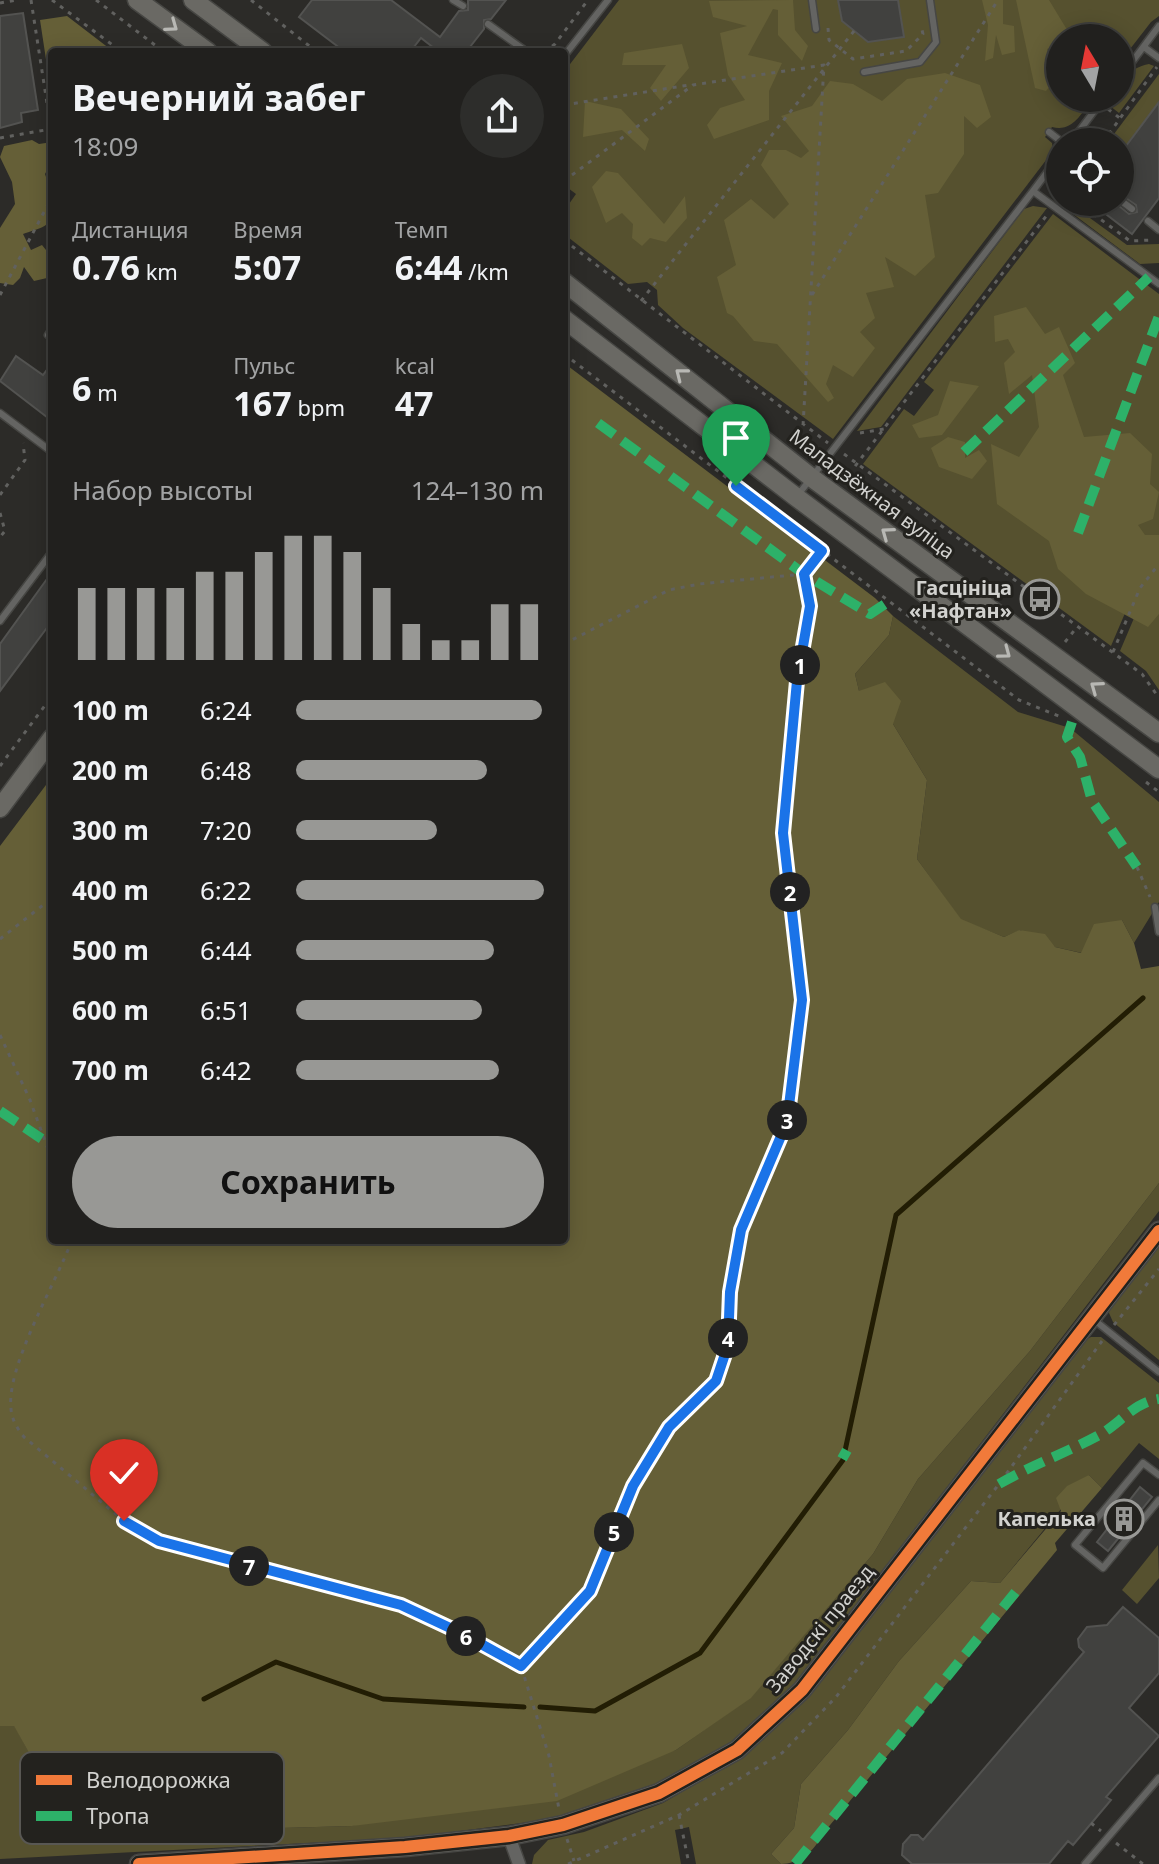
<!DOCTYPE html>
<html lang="ru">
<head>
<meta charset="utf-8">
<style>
  body { margin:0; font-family:"Noto Sans",sans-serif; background:#2d2d2b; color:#f1f3f6; height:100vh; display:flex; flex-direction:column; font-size:30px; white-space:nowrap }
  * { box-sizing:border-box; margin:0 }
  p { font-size:26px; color:#a2a3a4 }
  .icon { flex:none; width:44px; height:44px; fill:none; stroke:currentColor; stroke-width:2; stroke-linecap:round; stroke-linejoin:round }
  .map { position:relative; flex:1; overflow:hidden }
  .panel { position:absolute; left:48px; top:48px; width:520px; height:1196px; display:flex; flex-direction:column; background:#21201e; border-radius:8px; box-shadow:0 4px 20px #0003,0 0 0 2px #3e3e3c }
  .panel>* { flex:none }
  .needle { width:52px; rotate:350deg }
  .fabs { position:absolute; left:1046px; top:24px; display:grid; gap:16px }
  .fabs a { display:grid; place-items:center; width:88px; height:88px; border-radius:50%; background:#21201e; box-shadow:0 4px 20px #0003,0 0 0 2px #3e3e3c; font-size:40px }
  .pin { position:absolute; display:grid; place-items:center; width:68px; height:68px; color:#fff; margin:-82px -34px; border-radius:50% 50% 50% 0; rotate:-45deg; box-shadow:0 0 8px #0007 }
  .pin .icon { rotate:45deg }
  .km { position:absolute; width:40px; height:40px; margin:-20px; border-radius:50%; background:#222; color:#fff; font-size:22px; line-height:40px; text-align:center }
  .round { display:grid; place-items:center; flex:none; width:84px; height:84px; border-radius:42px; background:#2d2d2b }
  .overview { display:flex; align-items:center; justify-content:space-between; height:136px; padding:0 24px }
  h1 { font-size:36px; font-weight:700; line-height:60px }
  .metrics { display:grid; grid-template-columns:repeat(3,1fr); gap:12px; height:136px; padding:8px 24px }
  .metrics div { display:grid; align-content:center }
  .metrics b { font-size:34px; font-weight:700 }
  .metrics small { font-size:22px; font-weight:400 }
  .metrics p { font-size:22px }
  .chart { height:224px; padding:16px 24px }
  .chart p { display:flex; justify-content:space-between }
  .chart svg { width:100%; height:144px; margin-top:8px; stroke:#989895; stroke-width:6 }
  .primary-button { display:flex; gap:16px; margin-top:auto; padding:16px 24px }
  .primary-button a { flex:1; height:92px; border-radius:48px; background:#989895; color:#111; font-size:32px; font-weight:700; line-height:92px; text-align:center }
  ul { padding:0 24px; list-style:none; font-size:26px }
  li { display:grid; grid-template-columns:128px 96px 1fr; align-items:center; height:60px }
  li i { height:20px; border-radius:10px; background:#989895 }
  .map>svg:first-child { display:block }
  .green { fill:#56512f }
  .forest { fill:#655f37 }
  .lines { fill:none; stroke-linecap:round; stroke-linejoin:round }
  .stream { stroke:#221d04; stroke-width:5 }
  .building { fill:#41413f; stroke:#535351; stroke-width:2 }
  .lane-casing { stroke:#464643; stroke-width:9 }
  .street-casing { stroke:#464643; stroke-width:15 }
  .secondary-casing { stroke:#464643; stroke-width:21 }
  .path { stroke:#61615f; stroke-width:3; stroke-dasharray:4 6; stroke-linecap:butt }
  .lane { stroke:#646462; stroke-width:6 }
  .street { stroke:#646462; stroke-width:12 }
  .secondary { stroke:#6a6964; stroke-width:18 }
  .quiet { stroke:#2db169; stroke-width:10; stroke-dasharray:20 10; stroke-linecap:butt }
  .cycleway-casing { stroke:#23221e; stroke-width:17 }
  .cycleway { stroke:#f17a3a; stroke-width:12 }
  .oneway { stroke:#b8b8b4 }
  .route-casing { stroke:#fff; stroke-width:16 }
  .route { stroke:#1a73e8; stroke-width:10 }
  .labels { text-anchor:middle; stroke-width:6; stroke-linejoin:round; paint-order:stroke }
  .street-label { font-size:20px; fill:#d2d2cf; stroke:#23221e }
  .poi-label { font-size:20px; font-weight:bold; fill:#d2d2cf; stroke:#23221e; text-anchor:end }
  .key { fill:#23221e; stroke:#585753; stroke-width:2 }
  .key-label { font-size:22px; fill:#d2d2cf }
</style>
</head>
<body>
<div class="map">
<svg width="1159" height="1864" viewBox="0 0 1159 1864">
  <rect width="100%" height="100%" fill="#2c2b28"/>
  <path class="green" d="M619 0H1159V16L1151 22 1120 62V38H1060V98H1093C1082 112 1073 133 1052 127L1045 137 1052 143 1053 151 833 439 683 328 658 305 657 290 647 282 628 284 564 234V211L576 194 564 185V72Z
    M1149 64 1154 66 1119 113 1110 106V98H1120C1120 79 1130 68 1149 64Z
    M1159 74V102L1120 154V142H1108Z
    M1063 202H1068L1127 245 1159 244V263L1140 264 1061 205Z
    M1033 206 1047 208 881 427 857 431 1024 209Z
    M1053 214 1159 294V557L1137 585 1111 646 863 464 904 409 914 416 934 390 924 382Z
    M1159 573V690L1146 671 1120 651 1146 590Z
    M893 616 1018 712 1070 728 1159 802V902L1134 943 1122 920 1082 953 1055 947 1020 930 1004 937 961 920 917 859 927 780 893 724 859 691 855 674 889 635Z
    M1159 1183V1211L795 1685 731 1742 658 1785 561 1818 406 1838 0 1859V1726L14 1725 43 1778 39 1812 57 1838 113 1833 351 1826 676 1750 751 1697 873 1554 918 1479 1030 1351Z
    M1159 1243V1360L1113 1322 1109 1313 1110 1304Z
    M1091 1337H1101L1159 1383V1459L1139 1443 1102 1488 1089 1475 1000 1583 971 1581 899 1661 848 1730 801 1784 794 1828 771 1854 781 1864H696L689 1827 675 1830 681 1864H532L534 1855 548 1840 584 1832 663 1803 743 1756 1081 1342Z
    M1158 1545 1159 1578 1137 1604 1122 1590Z"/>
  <path class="forest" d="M793 0 795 30 808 46 802 61 778 35V10L773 9 748 55 782 63 769 91V120L714 139 707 125 720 108 745 100 728 75 720 33 747 26 713 17 709 1Z
    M982 0H1003V24L1014 26 1015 52 1002 55 996 35 993 58 985 61 988 25Z
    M1016 0H1049L1069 33 1081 36 1060 38V44L1047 49 1051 59 1060 65V74L1046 91 1035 88Z
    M67 16 114 52H52V99L40 20Z
    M682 44 689 68 661 101 650 88 666 65H622L624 53Z
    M945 73 980 85 991 117 977 128 964 116V154L938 193 925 195 935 257 915 276 885 257 894 287 866 293 875 318 860 332 875 348 853 377 833 365 826 384 834 398 828 402 777 344 754 341 733 316 727 313 717 277 736 265 724 220 751 199 774 219 789 204 761 165 769 150H786L801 158 809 151 781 116 812 106 830 81 853 84 882 101 907 79Z
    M585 101 621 109 649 139 645 151 622 130 583 137Z
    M32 140 39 144 52 142V161L45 174C49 186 60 213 47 224 42 229 30 231 23 234L31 250 42 245 50 255 51 273 47 278 34 281 24 267 20 278 13 285 0 283V228L15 204 12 182 0 157 4 146Z
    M606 171 618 173 664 224 685 196 687 218 666 242 650 238 642 246 632 238 633 224 622 213 606 223 592 187Z
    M1026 307 1045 334 1059 327 1075 363 1063 375 1084 437 1130 433 1152 454 1150 484 1159 492 1153 519 1138 525 1145 535H1159V614L1148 627 1086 594 1058 569 1049 541 997 504 991 444 1019 457 1039 427 1032 375 1009 394 1004 363 1015 352 1008 339 995 342 994 316Z
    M564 363 875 598 893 616 889 635 855 674 859 691 885 682 901 701 893 724 927 780 917 859 961 919 1004 937 1019 930 1045 934 1055 947 1081 953 1094 924 1122 920 1134 943 1141 969 1159 966V1183L1030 1351 918 1479 873 1554 751 1698 676 1750 557 1801 352 1826 113 1833 56 1838 39 1812 43 1778 14 1726H0V846L52 777V1240H564Z
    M950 381 979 386 942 435 919 438 912 425 938 415Z
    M948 437 965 442V458L979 450 987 461 972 479 939 467 931 448Z
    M1089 1475 1102 1488 1055 1543 1057 1550 821 1836C815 1851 798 1864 781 1864L771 1854 794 1828 801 1784 848 1730 899 1661 971 1581 1000 1583 1061 1511 1056 1498 1067 1486Z"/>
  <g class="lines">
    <path class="stream" d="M204 1699 276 1662 383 1699 524 1707
      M540 1707 595 1711 700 1653 843 1460 896 1215 1143 998"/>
  </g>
  <path class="building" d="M312 0H391L440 37 459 11 468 10V0H506L491 19 484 20V29L466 52H439L421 38 410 52H345L299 17Z
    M838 0H898L904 37 868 42 842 21Z
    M23 13 38 110 21 113 22 122 0 128V16Z
    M1159 102V198L1132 234 1090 202H1114L1129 214 1137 212 1136 205 1120 194V154Z
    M16 356 43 375 52 363V421L0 381Z
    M52 572V621L0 691V644Z
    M1140 1487 1152 1497 1108 1551 1097 1542Z
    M1123 1607 1159 1638V1673L1129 1708 1159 1736 1106 1797 1111 1800 1073 1845 1068 1841 1049 1864H912L902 1855 903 1844 911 1835H918L923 1840 1084 1652 1079 1647 1078 1639 1087 1627 1107 1625Z"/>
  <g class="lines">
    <defs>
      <path id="lane" d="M453 0 463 6
        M812 0 816 29
        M488 24 527 52
        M1144 47 1159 58
        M564 56 608 0
        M864 72 920 62 936 42 930 0
        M1120 78 1159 26
        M1049 132 1062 142
        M1071 142 1104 98
        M1033 191 1060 155
        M1120 200 1132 209
        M1148 221 1159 230
        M52 329 48 335 52 338
        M0 413 52 452
        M798 495 1033 191 1159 284
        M0 621 52 552
        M1155 907 1159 932
        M1093 1319 1159 1372
        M1159 1475 1143 1463 1075 1545 1103 1568 1159 1500
        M1085 1864 1159 1778"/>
      <path id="street" d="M509 1836 519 1864"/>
      <path id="secondary" d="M137 0 208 52
        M193 0 263 52
        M564 282 812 478 1159 733
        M564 319 796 497 1159 769
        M0 808 52 738
        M139 1864 405 1847 509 1836 563 1825 659 1793 737 1750 802 1690 1159 1231"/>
    </defs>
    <use href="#lane" class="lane-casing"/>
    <use href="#street" class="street-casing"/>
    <use href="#secondary" class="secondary-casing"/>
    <path class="path" d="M31 0 51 129
      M52 0 122 52
      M96 0 164 52
      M251 0 317 52
      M0 3 16 0
      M828 28 829 40 853 59 906 51 923 34 922 30
      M544 52 555 44 588 0
      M564 105 689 85
      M1108 109 1121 119
      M0 138 51 129
      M1103 142 1157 67
      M564 181 693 85 824 65 803 426
      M564 191 567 193 564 196
      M1077 202 1130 241 1152 240
      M564 240 828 443
      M0 295 52 197
      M812 295 998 0
      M641 301 854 31
      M564 354 1019 700 1061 717
      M860 433 884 429
      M844 454 1142 674 1159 698
      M843 482 1047 215
      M0 495 25 460 23 443
      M0 513 5 531 0 537
      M1065 642 1077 627
      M564 644 669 590 699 584 804 574 822 551
      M1113 652 1140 588 1159 564
      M0 766 52 696
      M1146 782 1159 792
      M1137 867 1150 897
      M0 939 52 898
      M0 1035 30 1100 52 1160
      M72 1240C56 1283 6 1366 11 1409 12 1420 17 1428 24 1437L124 1521 159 1541 401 1605 463 1634 521 1666 549 1756 559 1809
      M1114 1325 1159 1269
      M521 1666 590 1591 633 1486 669 1427 716 1381 728 1345 730 1292 741 1230 787 1122 802 1000 783 833 797 681 810 606 804 574
      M679 1815 689 1864
      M1091 1823 1101 1831
      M567 1839 574 1861
      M1116 1843 1143 1864
      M568 1864 679 1815 782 1753 836 1697 999 1484 1102 1341"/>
    <use href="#lane" class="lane"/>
    <use href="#street" class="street"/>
    <use href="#secondary" class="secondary"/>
    <path class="quiet" d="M598 423 804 574 870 614 888 602
      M964 452 1149 277
      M1078 533 1159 316
      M1072 722 1067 737 1080 757 1092 801 1137 867
      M0 1111 42 1139
      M840 1452 849 1457
      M999 1484C1032 1465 1068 1452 1101 1434 1121 1422 1135 1402 1159 1399
      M795 1864 1018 1589"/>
    <defs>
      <path id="cycleway" d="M139 1864 405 1847 509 1836 563 1825 659 1793 737 1750 802 1690 1159 1231"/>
    </defs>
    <use href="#cycleway" class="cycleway-casing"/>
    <use href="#cycleway" class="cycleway"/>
  </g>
  <defs><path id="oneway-chevron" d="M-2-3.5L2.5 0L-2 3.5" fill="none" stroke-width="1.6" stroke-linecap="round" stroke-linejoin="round" transform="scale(2)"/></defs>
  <g class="oneway">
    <use href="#oneway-chevron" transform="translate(172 26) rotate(36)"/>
    <use href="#oneway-chevron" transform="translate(681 374) rotate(-142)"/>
    <use href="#oneway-chevron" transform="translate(887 533) rotate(-144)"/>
    <use href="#oneway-chevron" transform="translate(1005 653) rotate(37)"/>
    <use href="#oneway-chevron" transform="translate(1096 687) rotate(-144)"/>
  </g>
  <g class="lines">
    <defs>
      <path id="route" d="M124 1521 159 1541 401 1605 463 1634 521 1666 590 1591 633 1486 669 1427 716 1381 728 1345 730 1292 741 1230 787 1122 802 1000 783 833 797 681 810 606 804 574 822 551 736 486"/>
    </defs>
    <use href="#route" class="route-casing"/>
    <use href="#route" class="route"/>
  </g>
  <defs>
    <symbol id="bus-ring" viewBox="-11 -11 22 22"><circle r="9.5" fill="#23221e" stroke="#989895" stroke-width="1.5"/><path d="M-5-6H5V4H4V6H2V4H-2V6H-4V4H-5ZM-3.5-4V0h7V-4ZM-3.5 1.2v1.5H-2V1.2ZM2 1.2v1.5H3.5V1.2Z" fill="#989895"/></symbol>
    <symbol id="building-ring" viewBox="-11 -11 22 22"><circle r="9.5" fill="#23221e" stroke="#989895" stroke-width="1.5"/><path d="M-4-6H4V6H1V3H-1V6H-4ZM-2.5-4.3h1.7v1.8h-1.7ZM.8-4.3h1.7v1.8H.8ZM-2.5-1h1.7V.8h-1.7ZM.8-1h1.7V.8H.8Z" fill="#989895"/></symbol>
  </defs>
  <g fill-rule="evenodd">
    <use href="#bus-ring" x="1018" y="577" width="44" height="44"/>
    <use href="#building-ring" x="1102" y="1497" width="44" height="44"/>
  </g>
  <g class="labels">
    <g class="street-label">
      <text transform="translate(872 494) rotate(37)" y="7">Маладзёжная вуліца</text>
      <text transform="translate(820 1629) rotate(-51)" y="7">Заводскі праезд</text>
    </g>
    <g class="poi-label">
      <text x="1012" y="595">Гасцініца<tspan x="1012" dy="23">«Нафтан»</tspan></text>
      <text x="1096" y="1526">Капелька</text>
    </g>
  </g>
  <rect x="20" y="1752" width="264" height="92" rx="12" class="key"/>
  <rect x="36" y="1775" width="36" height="10" fill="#f17a3a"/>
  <rect x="36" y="1811" width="36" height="10" fill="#2db169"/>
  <g class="key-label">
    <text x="86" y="1788">Велодорожка</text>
    <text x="86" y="1824">Тропа</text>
  </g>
</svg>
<div class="fabs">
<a><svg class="needle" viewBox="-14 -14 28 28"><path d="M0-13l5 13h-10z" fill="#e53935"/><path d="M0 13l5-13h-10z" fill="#a2a3a4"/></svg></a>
<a><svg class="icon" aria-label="locate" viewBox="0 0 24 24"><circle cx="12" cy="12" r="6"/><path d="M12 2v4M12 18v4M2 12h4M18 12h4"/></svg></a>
</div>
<div class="pin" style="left:736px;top:486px;background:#1e9e55"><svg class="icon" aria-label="arrive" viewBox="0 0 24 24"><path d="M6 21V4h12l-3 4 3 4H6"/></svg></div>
<div class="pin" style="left:124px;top:1521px;background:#d93025"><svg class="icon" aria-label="check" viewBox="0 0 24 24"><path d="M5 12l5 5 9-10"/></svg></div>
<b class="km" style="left:800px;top:665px">1</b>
<b class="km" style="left:790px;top:892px">2</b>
<b class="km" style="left:787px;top:1120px">3</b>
<b class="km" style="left:728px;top:1338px">4</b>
<b class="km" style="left:614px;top:1532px">5</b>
<b class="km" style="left:466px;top:1636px">6</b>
<b class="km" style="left:249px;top:1566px">7</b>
<section class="panel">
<div class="overview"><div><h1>Вечерний забег</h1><p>18:09</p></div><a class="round"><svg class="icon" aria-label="share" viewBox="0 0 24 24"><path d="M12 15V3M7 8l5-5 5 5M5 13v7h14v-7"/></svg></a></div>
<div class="metrics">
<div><p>Дистанция</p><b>0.76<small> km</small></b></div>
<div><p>Время</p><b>5:07</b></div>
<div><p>Темп</p><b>6:44<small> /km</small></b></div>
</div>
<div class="metrics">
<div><b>6<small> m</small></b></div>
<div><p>Пульс</p><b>167<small> bpm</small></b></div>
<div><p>kcal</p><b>47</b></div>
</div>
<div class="chart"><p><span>Набор высоты</span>124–130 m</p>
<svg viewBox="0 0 160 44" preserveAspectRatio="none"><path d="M5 44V22M15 44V22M25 44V22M35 44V22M45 44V17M55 44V17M65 44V11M75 44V6M85 44V6M95 44V11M105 44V22M115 44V33M125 44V38M135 44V38M145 44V27M155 44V27"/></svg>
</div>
<ul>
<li><b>100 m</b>6:24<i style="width:99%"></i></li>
<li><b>200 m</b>6:48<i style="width:77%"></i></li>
<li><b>300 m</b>7:20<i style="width:57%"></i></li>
<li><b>400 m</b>6:22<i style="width:100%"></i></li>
<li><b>500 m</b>6:44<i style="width:80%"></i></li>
<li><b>600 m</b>6:51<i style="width:75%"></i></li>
<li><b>700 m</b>6:42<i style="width:82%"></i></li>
</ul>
<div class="primary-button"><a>Сохранить</a></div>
</section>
</div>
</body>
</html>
